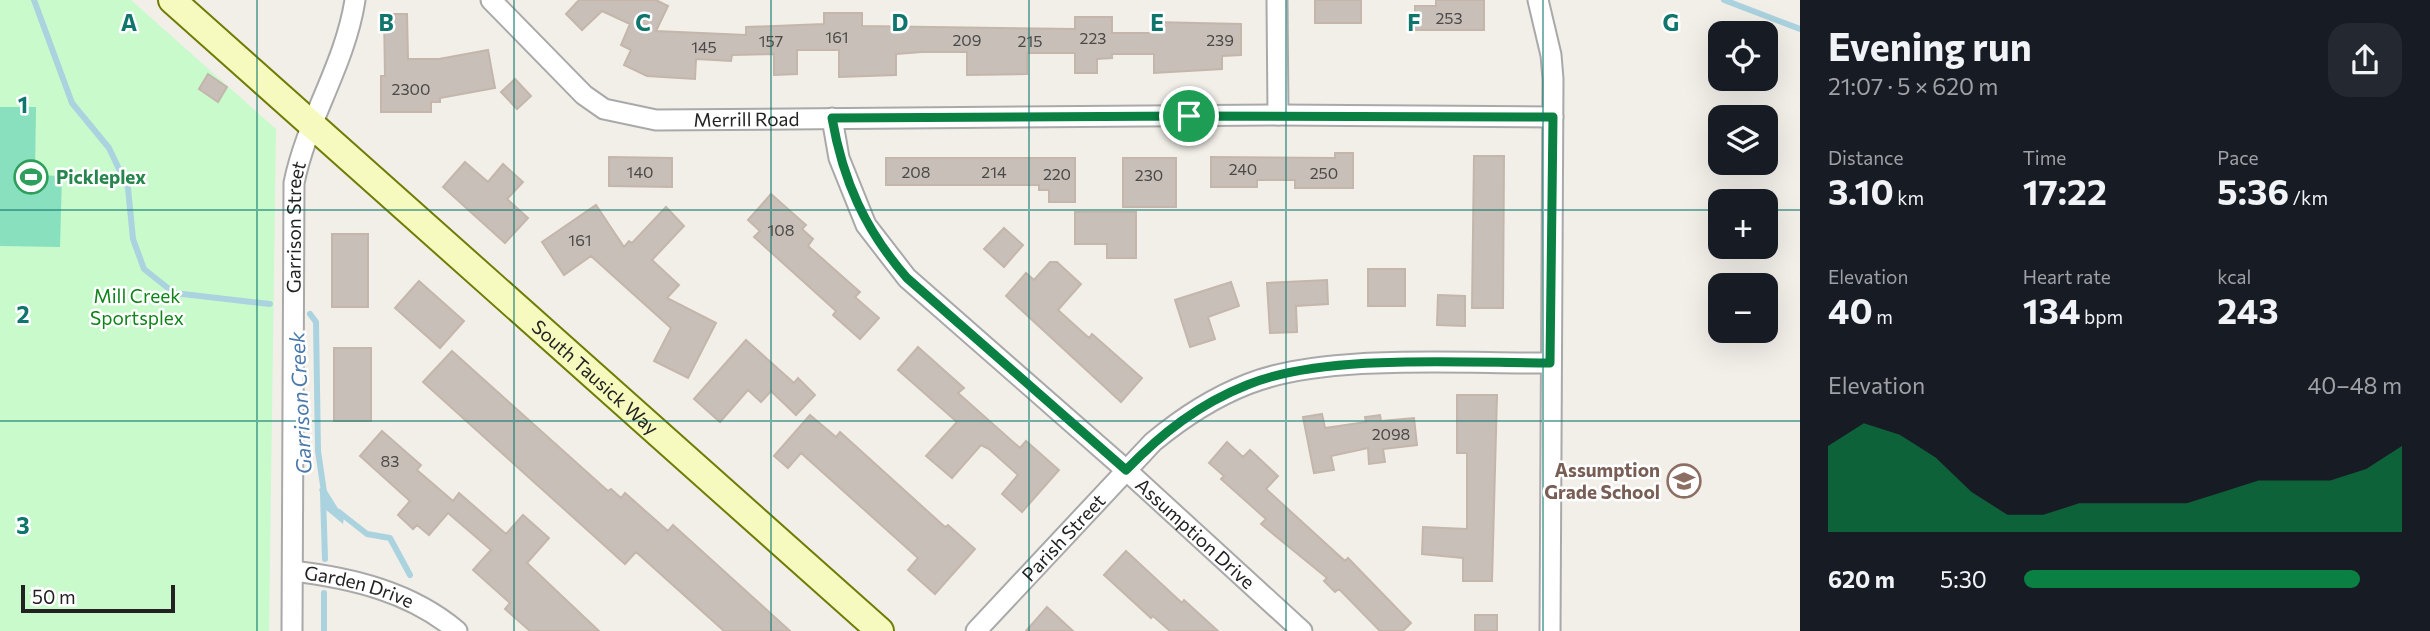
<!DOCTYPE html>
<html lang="en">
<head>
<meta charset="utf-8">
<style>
  body { margin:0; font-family:Commissioner,sans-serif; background:#242831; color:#f1f3f6; height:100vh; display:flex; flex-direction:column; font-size:26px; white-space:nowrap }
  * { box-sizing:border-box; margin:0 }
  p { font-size:23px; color:#9ea1a6 }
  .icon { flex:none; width:38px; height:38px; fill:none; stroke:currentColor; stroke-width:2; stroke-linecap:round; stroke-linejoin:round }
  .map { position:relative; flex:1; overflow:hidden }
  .side { display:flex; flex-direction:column; background:#171b24; width:630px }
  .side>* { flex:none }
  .controls { position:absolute; left:1708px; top:21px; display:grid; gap:14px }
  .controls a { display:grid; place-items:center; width:70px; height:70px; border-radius:14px; background:#171b24; box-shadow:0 7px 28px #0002; font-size:35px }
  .scale { position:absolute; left:21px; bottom:18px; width:154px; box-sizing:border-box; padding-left:7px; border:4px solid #222; border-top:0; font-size:19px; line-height:24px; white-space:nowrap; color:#222; -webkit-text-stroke:5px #fff; paint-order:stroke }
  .pin { position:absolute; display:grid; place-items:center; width:60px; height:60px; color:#fff; margin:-30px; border:4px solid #fff; border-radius:50%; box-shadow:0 2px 7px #0007 }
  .round { display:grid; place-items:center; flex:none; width:74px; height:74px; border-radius:21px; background:#242831 }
  .summary { display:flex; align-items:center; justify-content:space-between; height:119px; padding:0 28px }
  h1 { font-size:38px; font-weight:700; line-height:52px }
  .metrics { display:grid; grid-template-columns:repeat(3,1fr); gap:10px; height:119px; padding:7px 28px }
  .metrics div { display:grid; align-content:center }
  .metrics b { font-size:35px; font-weight:700 }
  .metrics small { font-size:19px; font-weight:400 }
  .metrics p { font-size:19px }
  .chart { height:196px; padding:14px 28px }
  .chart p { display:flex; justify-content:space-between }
  .chart svg { width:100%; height:126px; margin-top:7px; fill:#0b8043; opacity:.7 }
  ul { padding:0 28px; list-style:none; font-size:23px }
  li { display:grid; grid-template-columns:112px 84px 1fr; align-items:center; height:52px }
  li i { height:18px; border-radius:9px; background:#0b8043 }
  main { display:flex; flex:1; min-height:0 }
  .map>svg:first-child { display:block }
  .park { fill:#c8facc }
  .pitch { fill:#88e0be }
  .water { fill:#aad3df }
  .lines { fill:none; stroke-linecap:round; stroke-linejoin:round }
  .stream { stroke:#aad3df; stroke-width:6 }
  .building { fill:#c7bfb8; stroke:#c4b6ab; stroke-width:2 }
  .minor-casing { stroke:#a9a9a9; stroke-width:23 }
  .secondary-casing { stroke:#707d05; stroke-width:30 }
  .minor { stroke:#fff; stroke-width:19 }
  .secondary { stroke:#f7fabf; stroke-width:26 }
  .route-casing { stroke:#fff; stroke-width:14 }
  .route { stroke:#0b8043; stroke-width:9 }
  .grid { fill:none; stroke:#0f766e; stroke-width:2; stroke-opacity:0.55 }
  .labels { text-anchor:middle; stroke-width:5; stroke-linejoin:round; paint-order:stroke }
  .number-label { font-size:16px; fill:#4b4948 }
  .street-label { font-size:19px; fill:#222; stroke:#fff }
  .leisure-label { font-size:19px; font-weight:bold; fill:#27864d; stroke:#fff; text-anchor:start }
  .park-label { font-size:19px; fill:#0c8416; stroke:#fff }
  .education-label { font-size:19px; font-weight:bold; fill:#785e54; stroke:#fff; text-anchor:end }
  .water-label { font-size:21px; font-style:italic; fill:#4a7aab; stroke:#fff }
  .grid-label { font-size:23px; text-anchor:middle; font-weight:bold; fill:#0f766e; stroke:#fff; stroke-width:5; stroke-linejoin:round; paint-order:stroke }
</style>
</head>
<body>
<main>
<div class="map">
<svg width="1800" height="631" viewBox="0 0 1800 631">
  <rect width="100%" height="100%" fill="#f2efe9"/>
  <path class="park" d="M0 0H131L276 129 269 631H0Z"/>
  <path class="pitch" d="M0 107H36L35 175 62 176 60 247 0 246Z"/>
  <path class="water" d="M324 486 344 518 343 524 325 509 319 489Z"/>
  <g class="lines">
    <path class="stream" d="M34 0 72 103 109 148 128 188 133 239 144 269 174 293 270 304
      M1724 0 1800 29
      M310 314 316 322 318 451 324 492
      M323 494 325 559
      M339 512 367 534 390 538 410 575
      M324 631V593"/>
  </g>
  <path class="building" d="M579 0H656L668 6 656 31 746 35V27L824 24V13H862V26L1075 29V17H1112V33H1154V22L1241 24V55L1222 56V69L1154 73V54H1112V58L1097 59V73H1075V53H1027V74L967 75V52H922L896 54V75L839 77V50H797V74L774 75V54L732 55 731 61 696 59 695 79 647 76 624 65 631 50 621 45 630 24 602 11 582 30 566 14Z
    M1315 0H1361V23H1315Z
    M1436 0H1484V30H1415V6H1436Z
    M384 14H407L408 59H439L488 50 495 88 440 98V102H431V112H381V76H385Z
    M208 74 227 87 218 102 199 89Z
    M515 79 531 96 517 109 501 92Z
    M1335 153H1353V188H1295V180H1257V187H1211V157L1335 158Z
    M1474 156H1504L1503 308H1472Z
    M609 157 672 158V187L609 186Z
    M886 158H1075V202H1049V190H1039V185H886Z
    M1123 158H1176V207H1123Z
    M465 162 488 182 503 164 523 182 507 199 528 218 505 243 443 187Z
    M771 194 806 225 802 229 813 239 808 246 860 292 855 297 879 318 860 339 833 315 836 311 754 237 760 231 748 220Z
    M596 205 624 247 629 241 632 243 666 207 684 226 652 260 679 285 667 298 716 323 688 378 654 361 671 328 591 256 564 275 542 242Z
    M1075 212H1136V258H1107V244H1075Z
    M1004 228 1023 245 1004 267 984 249Z
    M332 234H368V307H332Z
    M1050 262H1057L1081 284 1058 310 1089 338 1092 334 1142 378 1121 402 1006 296 1026 273 1034 280Z
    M1368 269H1405V306H1368Z
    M1327 280 1328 304 1296 306 1297 332 1270 333 1267 283Z
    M419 281 464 321 440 348 395 308Z
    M1231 282 1239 306 1208 317 1215 339 1190 347 1175 300Z
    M1438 295 1465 296V326L1437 325Z
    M746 340 794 383 798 378 815 395 796 415 771 391 761 402 748 390 720 422 694 399Z
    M918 347 964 388 958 393 1020 448 1026 441 1059 470 1022 512 1002 494 1018 475 989 449 981 445 952 478 926 456 957 422 898 370Z
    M334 348H371V421H334Z
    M452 351 608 491 611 489 621 498 625 493 668 531 673 525 790 631H724L636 552 625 564 423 382Z
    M1457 395H1497L1492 581H1463V558L1422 554 1423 527 1467 529V453H1457Z
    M1322 414 1325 428 1366 422 1365 417 1380 415 1381 421 1414 418 1417 445 1383 449 1385 462 1369 464 1368 448 1331 456 1334 470 1314 473 1303 417Z
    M810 415 836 437 840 432 945 527 948 525 975 549 935 594 908 570 918 558 801 453 788 468 774 456Z
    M382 431 421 465 417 470 453 501 459 493 506 534 523 515 549 538 527 563 599 631H530L505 609 510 603 473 570 491 550 448 513 429 535 417 525 413 529 398 515 410 501 360 456Z
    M1227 442 1243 457 1250 450 1278 476 1266 489 1345 561 1348 558 1411 623 1403 631H1380L1339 589 1335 592 1324 581 1327 578 1261 524 1266 519 1221 479 1224 476 1209 463Z
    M1126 551 1182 603 1184 600 1218 631H1170L1153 616 1151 618 1104 575Z
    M1047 607 1073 631H1026Z
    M1475 615H1497V631H1475Z"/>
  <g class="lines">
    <defs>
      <g id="minor">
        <path id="s1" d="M491 0 584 95 604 109 656 120 1278 115 1553 117"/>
        <path d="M1277 0 1278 115"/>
        <path d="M1538 0 1551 55 1553 79 1550 631"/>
        <path id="s2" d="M832 118 839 158 866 225 907 278 1126 470 1302 631"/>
        <path id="s3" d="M293 571C352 578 411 592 457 631"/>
        <path id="s4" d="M292 631 294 183C307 119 345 65 355 0"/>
        <path id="s5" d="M976 631 1153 442C1182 418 1212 398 1248 384 1326 353 1464 364 1550 363"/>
      </g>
      <g id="secondary">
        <path id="s6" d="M172 0 880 631"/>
      </g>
    </defs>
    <use href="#minor" class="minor-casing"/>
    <use href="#secondary" class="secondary-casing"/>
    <use href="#minor" class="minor"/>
    <use href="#secondary" class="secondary"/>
  </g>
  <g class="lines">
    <defs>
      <path id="route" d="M1189 116 1553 117 1550 363C1465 363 1324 353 1247 385 1199 404 1162 433 1126 470L907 278C865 230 843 181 832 118Z"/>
    </defs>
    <use href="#route" class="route-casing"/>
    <use href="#route" class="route"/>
  </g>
  <path class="grid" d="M257 0V631M514 0V631M771 0V631M1029 0V631M1286 0V631M1543 0V631M0 210H1720M1766 210H1800M0 421H1800"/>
  <defs>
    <symbol id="stadium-ring" viewBox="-11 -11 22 22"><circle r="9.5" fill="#fff" stroke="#2e9e5b" stroke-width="1.5"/><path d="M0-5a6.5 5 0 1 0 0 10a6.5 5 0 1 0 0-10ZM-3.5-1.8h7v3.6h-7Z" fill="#2e9e5b"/></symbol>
    <symbol id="school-ring" viewBox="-11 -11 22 22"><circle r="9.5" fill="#fff" stroke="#8d6e63" stroke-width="1.5"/><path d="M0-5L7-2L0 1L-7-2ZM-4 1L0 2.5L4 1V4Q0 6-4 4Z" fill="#8d6e63"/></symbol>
  </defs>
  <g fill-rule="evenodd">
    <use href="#stadium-ring" x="12" y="158" width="38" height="38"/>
    <use href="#school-ring" x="1665" y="462" width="38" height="38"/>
  </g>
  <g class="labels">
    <g class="number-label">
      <text x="1449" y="24">253</text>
      <text x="837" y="43">161</text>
      <text x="1093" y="44">223</text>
      <text x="967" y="46">209</text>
      <text x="1220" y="46">239</text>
      <text x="771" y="47">157</text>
      <text x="1030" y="47">215</text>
      <text x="704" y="53">145</text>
      <text x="411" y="95">2300</text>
      <text x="1243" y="175">240</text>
      <text x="640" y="178">140</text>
      <text x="916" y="178">208</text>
      <text x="994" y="178">214</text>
      <text x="1324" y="179">250</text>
      <text x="1057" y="180">220</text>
      <text x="1149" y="181">230</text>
      <text x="781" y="236">108</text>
      <text x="580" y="246">161</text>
      <text x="1391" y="440">2098</text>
      <text x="390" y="467">83</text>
    </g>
    <g class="street-label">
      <text dy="7" stroke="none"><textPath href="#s1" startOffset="301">Merrill Road</textPath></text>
      <text dy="7" stroke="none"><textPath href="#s4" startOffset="404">Garrison Street</textPath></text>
      <text dy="7" stroke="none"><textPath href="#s6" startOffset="567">South Tausick Way</textPath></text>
      <text dy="7" stroke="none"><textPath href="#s2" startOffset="565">Assumption Drive</textPath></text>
      <text dy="7" stroke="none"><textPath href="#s5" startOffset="128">Parish Street</textPath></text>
      <text dy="7" stroke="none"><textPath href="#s3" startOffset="68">Garden Drive</textPath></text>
    </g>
    <g class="leisure-label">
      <text x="56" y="184">Pickleplex</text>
    </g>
    <g class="park-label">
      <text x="137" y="303">Mill Creek<tspan x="137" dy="22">Sportsplex</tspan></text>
    </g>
    <g class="education-label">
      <text x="1660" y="477">Assumption<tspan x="1660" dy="22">Grade School</tspan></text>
    </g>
    <g class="water-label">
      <text transform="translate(301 403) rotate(-93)" y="7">Garrison Creek</text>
    </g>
  </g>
  <g class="grid-label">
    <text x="129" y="31">A</text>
    <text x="386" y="31">B</text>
    <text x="643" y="31">C</text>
    <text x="900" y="31">D</text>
    <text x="1157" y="31">E</text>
    <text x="1414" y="31">F</text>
    <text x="1671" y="31">G</text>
    <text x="23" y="113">1</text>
    <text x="23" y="323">2</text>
    <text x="23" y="534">3</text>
  </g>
</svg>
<div class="controls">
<a><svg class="icon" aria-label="locate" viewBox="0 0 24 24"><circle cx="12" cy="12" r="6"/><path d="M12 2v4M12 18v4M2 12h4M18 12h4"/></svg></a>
<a><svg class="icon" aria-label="layers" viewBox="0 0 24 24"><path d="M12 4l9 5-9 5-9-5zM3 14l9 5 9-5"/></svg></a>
<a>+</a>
<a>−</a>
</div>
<div class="scale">50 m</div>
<div class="pin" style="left:1189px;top:116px;background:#1e9e55"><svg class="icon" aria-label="arrive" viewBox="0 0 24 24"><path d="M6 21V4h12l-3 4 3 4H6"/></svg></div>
</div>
<section class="side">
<div class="summary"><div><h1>Evening run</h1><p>21:07 · 5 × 620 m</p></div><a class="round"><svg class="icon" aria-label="share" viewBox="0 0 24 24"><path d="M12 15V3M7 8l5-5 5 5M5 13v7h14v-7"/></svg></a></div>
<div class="metrics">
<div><p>Distance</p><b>3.10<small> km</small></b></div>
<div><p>Time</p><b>17:22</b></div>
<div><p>Pace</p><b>5:36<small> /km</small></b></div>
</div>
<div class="metrics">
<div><p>Elevation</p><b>40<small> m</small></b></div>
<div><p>Heart rate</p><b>134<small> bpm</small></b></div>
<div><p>kcal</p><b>243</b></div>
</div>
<div class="chart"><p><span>Elevation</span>40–48 m</p>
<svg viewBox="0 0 160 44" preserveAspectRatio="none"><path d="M0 44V14L10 6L20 10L30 18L40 30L50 38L60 38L70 34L80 34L90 34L100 34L110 30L120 26L130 26L140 26L150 22L160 14V44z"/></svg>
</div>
<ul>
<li><b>620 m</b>5:30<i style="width:89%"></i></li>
</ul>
</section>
</main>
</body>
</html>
